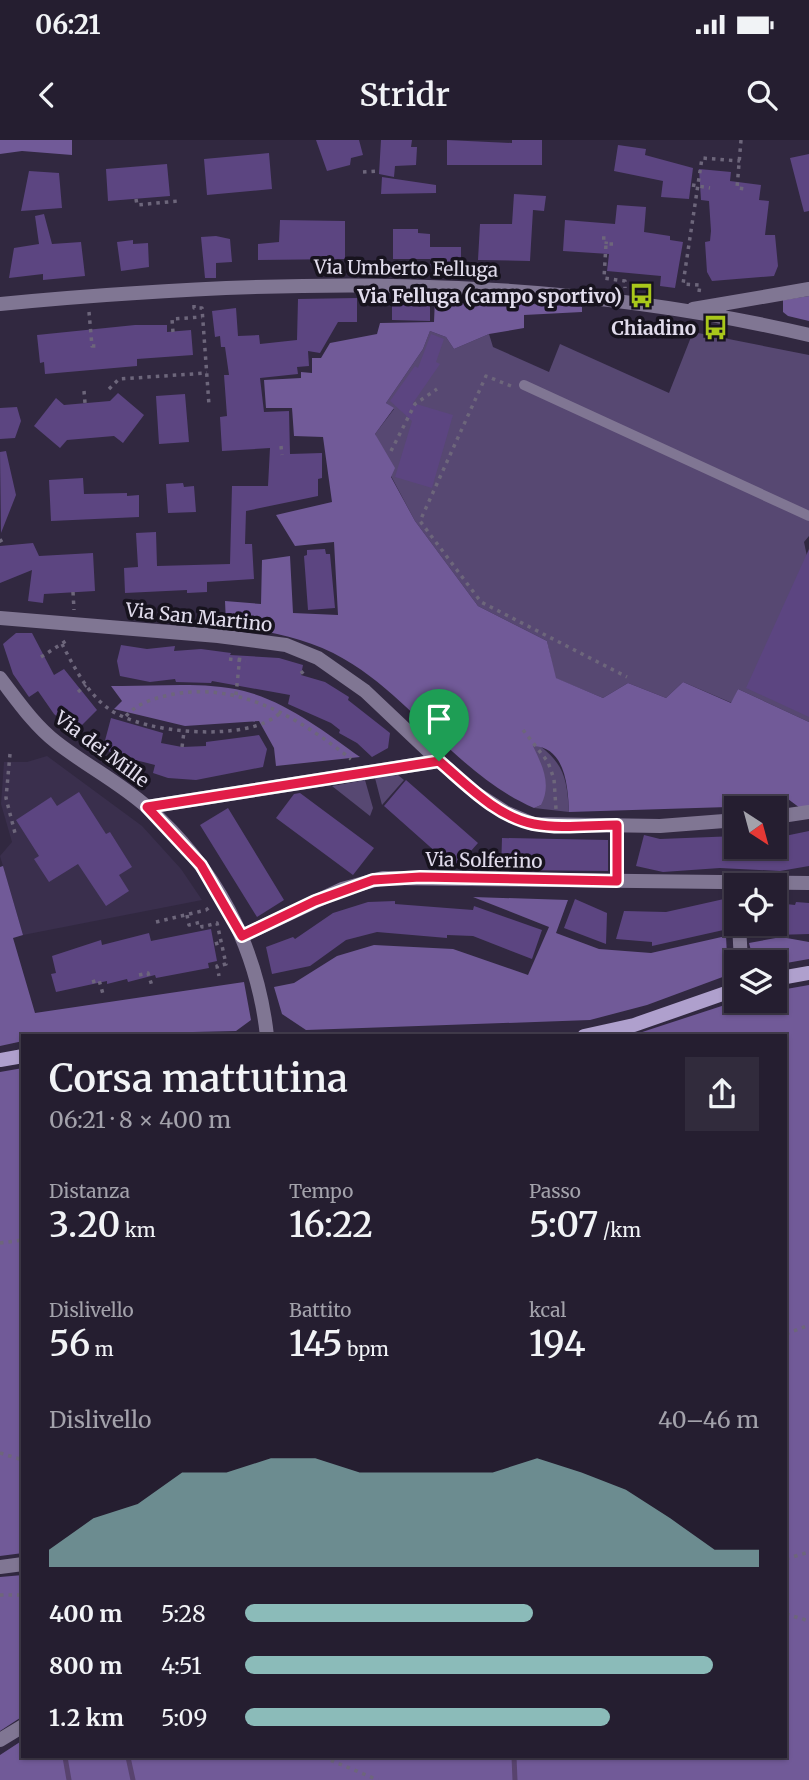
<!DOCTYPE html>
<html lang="it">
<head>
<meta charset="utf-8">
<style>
  body { margin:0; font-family:Merriweather,serif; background:#312b3c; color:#f1f3f6; height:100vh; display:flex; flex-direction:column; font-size:26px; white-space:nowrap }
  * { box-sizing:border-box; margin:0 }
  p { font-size:23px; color:#a3a2ab }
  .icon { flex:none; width:38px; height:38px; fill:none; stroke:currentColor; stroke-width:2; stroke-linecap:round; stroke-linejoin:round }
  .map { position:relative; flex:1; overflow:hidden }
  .side { position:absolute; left:21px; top:894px; width:766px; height:724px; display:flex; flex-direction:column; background:#251e30; border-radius:0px; box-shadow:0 2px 5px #0004,0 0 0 2px #423c4c }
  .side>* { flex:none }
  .needle { width:46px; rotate:144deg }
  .controls { position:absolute; left:724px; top:656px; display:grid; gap:14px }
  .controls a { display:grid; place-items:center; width:63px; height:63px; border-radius:0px; background:#251e30; box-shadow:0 2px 5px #0004,0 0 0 2px #423c4c; font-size:35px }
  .pin { position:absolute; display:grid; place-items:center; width:60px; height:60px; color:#fff; margin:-72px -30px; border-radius:50% 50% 50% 0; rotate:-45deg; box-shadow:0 0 7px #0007 }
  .pin .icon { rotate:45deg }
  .round { display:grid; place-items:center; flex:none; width:74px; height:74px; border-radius:0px; background:#312b3c }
  .overview { display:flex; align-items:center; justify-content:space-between; height:119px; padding:0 28px }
  h1 { font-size:38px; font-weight:600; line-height:52px }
  .metrics { display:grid; grid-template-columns:repeat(3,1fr); gap:10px; height:119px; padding:7px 28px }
  .metrics div { display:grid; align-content:center }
  .metrics b { font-size:35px; font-weight:600 }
  .metrics small { font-size:19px; font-weight:400 }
  .metrics p { font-size:19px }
  .chart { height:196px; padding:14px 28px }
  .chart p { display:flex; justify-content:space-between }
  .chart svg { width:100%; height:126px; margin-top:7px; fill:#8bbbb9; opacity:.7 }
  ul { padding:0 28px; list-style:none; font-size:23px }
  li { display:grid; grid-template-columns:112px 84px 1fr; align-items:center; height:52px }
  li i { height:18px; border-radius:9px; background:#8bbbb9 }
  .status { display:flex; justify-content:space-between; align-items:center; height:49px; padding:0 35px; background:#251e30; direction:ltr }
  .status svg { height:19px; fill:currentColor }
  header { display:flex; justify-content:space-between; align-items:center; height:91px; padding:0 28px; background:#251e30; font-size:32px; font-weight:600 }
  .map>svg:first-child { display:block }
  .built { fill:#3a2f4d }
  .green { fill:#574872 }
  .forest { fill:#715a98 }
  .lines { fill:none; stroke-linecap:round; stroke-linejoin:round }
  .stream { stroke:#58436e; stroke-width:5 }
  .building { fill:#5c4581 }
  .path { stroke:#6d667b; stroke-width:3.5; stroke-dasharray:3.5 5; stroke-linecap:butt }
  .service { stroke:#807693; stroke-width:10 }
  .minor { stroke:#807693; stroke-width:14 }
  .secondary { stroke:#afa0cd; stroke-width:14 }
  .route-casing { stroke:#fff; stroke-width:14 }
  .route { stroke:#e11d48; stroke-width:9 }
  .labels { text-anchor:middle; stroke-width:7; stroke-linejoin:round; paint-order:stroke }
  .street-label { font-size:19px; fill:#e1dcec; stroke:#17131e }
  .poi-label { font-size:19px; font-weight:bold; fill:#e1dcec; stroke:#17131e; text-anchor:end }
</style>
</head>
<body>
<div class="status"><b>06:21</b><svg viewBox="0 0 49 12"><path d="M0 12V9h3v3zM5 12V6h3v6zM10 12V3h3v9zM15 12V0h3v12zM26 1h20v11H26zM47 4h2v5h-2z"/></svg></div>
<header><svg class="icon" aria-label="back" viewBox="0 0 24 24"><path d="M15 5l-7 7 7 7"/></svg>Stridr<svg class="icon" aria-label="search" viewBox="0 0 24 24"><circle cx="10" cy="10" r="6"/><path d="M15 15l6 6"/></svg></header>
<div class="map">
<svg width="809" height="1640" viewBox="0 0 809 1640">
  <rect width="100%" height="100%" fill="#312840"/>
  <path class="built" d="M47 616 142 686 181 729 202 760 23 795 0 716 12 702 1 664 4 622H27Z"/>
  <path class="green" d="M430 191 446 197 454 209 489 194 493 207 549 232 560 204 669 253 693 192 809 215V396L804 402 809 426V582L738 549 732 563 683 542 666 558 628 543 603 558 555 538 547 501 478 466 415 381 391 336 375 294 394 269 386 263 423 209Z
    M532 606H540C565 625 567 641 569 672L534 668 541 665Z
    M398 635 404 640 382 665 375 638Z
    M365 640 373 668 370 676 332 646Z"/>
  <path class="forest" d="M0 0H72V15L22 11 0 14Z
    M809 156V181L788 176 783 172V160Z
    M435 158 582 167V172L524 175V188L489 194 454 209 446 197 430 191 423 209 386 263 394 268 375 294 395 328 391 337 415 381 478 466 547 501 556 538 603 558 628 543 666 558 683 542 731 563 738 549 809 582V666L800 668 788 659 728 667 569 672C568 648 566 607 533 606 542 625 552 644 541 665L534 668C456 634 414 559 344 519 307 497 267 492 226 484L225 461 261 464 262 420 290 416 293 473 338 475 334 402 295 406 276 375 332 362 323 297 294 296 292 268H266L264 240 301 238V232L312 233V218H321L330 203 377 194 380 183 434 182Z
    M111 546C154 547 202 541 244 551 287 562 325 592 360 617L276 626 274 608 259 581 185 586 114 569 122 561Z
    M3 726 23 795 13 798 35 873 244 842 251 880 236 891 23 896V901L0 906V727Z
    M473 757 568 760 556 793 599 809 651 813 726 796 728 835 647 865 590 880 306 890 282 874 274 847 294 843 337 816 374 805 453 809 528 835 549 787Z
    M781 797 809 802V819L775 825V822H754L749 803Z
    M809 845V1640H0V1615L23 1600V1617H786V896H630L737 861H775V851Z
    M23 928V1413L0 1416V932Z
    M23 1435V1576L0 1591V1437Z"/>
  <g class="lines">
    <path class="stream" d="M65 1617 69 1640
      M128 1617 133 1640
      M514 1617 515 1640"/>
  </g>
  <path class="building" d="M316 0H359L363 15 351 18 350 25 327 31Z
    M381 0H412L411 7H417L416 25 395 26 394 37 379 34Z
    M447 0 512 3V0H542V25H447Z
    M618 5 646 9 645 15 693 28 689 59 661 57 663 41 614 31Z
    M269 13 272 49 207 55 204 19Z
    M809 14V71L804 72 790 18Z
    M167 24 170 56 108 61 106 29Z
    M699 29 731 32 730 41 761 45 759 60 769 61 765 95H775L778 126 774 136 712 141 707 132 705 102 710 101 711 91 709 61 701 60Z
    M29 31 59 33 62 68 21 71Z
    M382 37 436 45V53L381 54Z
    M514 54 546 56 544 71 533 70 530 121 478 120 480 84H512Z
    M617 65 646 67 644 92 670 96V100L683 102 675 148 660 146 661 136 607 131 609 114 563 111 565 80 615 84Z
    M44 74 52 104 81 102 85 136 43 140V134L9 138 14 108 39 104 35 76Z
    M280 80 345 81V119L258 120V104L279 102Z
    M393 89H418V93L430 94V107H461V125H430V119H393Z
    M216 96 230 99 232 122 216 123V138H205L201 97Z
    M133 100V104L148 103 149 127 121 131 117 102Z
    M392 157H430V181L392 180Z
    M357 158V182H338L320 213 308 211 309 226 297 227 298 234 260 238 264 272 289 271 290 314 322 313V338L318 339V356L246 371 245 404H252L254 439 207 442V452L187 453V450L125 453 124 428 138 427 136 393 156 392 157 426 230 424 232 346H268L270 308 222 311 220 277 227 276 224 235H229L225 207H221L220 196 215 197 212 171 236 168 238 196 259 195 260 204 297 200 298 159Z
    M135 185H167V192L191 190 193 215 137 219V226L45 234 44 222 40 223 37 195Z
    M431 194 444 199 436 222 440 224 413 263 453 275 432 348 395 337 412 281 390 261 415 226 418 228Z
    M118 253 144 275 123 303 114 296 67 300 60 308 34 286 56 258 64 265 110 261Z
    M185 254 189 302 159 304 156 256Z
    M17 267 21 281 15 298 0 299V268Z
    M6 311 16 355 1 393 0 312Z
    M83 338 84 354 127 353V356L139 355V377L51 381 49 340Z
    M183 343 184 347 194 346 196 372 168 373 166 344Z
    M33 403 39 416 93 413 95 451 44 454 43 463 28 461 32 430 0 443V406Z
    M325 409 326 414H330L335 468 308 470 304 416 307 415V410Z
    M809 409V577L746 548Z
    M16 493H32L54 535 64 529 97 570 75 592 54 574 38 551 29 557 13 534 3 504Z
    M121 505 147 509 175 506 174 511 201 509 231 513 230 515 279 518 303 525 301 535 325 542 349 557 348 560 390 593 388 608 372 617 357 603 339 593 340 590 331 583 288 564 290 555 212 541 211 543 176 542 175 539 150 542 120 536 117 521Z
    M111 578 163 593 161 603 182 607 206 606V602L259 595 267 609 263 627 196 640 168 638 153 633 155 625 116 615 103 608Z
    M406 640 478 703 455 729 384 666Z
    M79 652 106 694 110 692 132 727 119 735 129 751 106 766 78 724 49 742 34 719 39 716 16 680 51 657 57 666Z
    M300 653 374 708 353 735 276 678 294 654Z
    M228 668 284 760 257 777 200 685Z
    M809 691V726L780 731 720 728 663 732 636 726 644 695 660 699 737 696V707H775V698Z
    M502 698 608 700V731L501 730Z
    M575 759 607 773 606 804 564 788Z
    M724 759 728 789 652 806V802L616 799 624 771 666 772Z
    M395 761V764L473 770 474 766 542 790 532 819 473 796 447 795V798L377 792 346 800 310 826 272 834 266 807 293 797 295 799 333 773 368 762Z
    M796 762 809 763V794L775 795 777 763 795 765Z
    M211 789 217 821 208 823 209 828 156 838 155 835 128 842 127 839 107 844V841L56 852 51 834 56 833 52 816 101 800 102 805 149 793 151 801Z"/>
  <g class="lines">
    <path class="path" d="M741 0 737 48 745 49
      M363 32 379 31
      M692 45 710 48
      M136 59 137 65 178 61
      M602 98H607L606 104
      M613 104H606L604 138 625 141V148
      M699 152 700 145 683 144 702 18 740 21
      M194 165V168H202L209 265
      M89 172 92 206H98
      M173 192 172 179 202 177
      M511 246 486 236 420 381 481 462 627 537
      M109 249 119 239 207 233
      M84 251 85 263
      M281 306 282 315
      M391 311 415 264 437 249
      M0 399 4 406
      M73 452 74 470
      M62 504C74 527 87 553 109 569 143 594 249 603 280 573
      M41 517 69 499
      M229 519 246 521
      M301 531 305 536
      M78 552 86 545
      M236 555 240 515
      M126 576C139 562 155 558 174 554 241 542 300 579 351 619
      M523 590 548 622 554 639 556 669
      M182 607 184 592
      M10 614 6 658 16 697
      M187 775 189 785 201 782 202 787 217 783 226 824 217 826 219 836
      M156 782 206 770 211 766
      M215 804 222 802
      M139 835 148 833 152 846
      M92 842 99 840 103 854
      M0 1103 23 1100
      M786 1194 809 1185
      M0 1313 23 1320
      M786 1419 809 1412
      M0 1455H23
      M786 1474 809 1481
      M323 1617 378 1640"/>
    <path class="service" d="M524 245 809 376
      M617 685V742"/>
    <path class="minor" d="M0 164C271 138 543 132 809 195
      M693 169 809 149
      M0 478 218 496 286 505 318 518 365 551 439 621
      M0 538C17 560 34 585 56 602 85 625 119 642 147 667 215 727 257 805 267 896
      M147 667 439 621 477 654 505 672 533 684 660 686 737 680
      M775 677 809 672
      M739 784 741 822
      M242 796 342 749 383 738 809 743
      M0 1427 23 1424
      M0 1600 23 1586"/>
    <path class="secondary" d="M775 839 809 833
      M584 896 634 885 737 849
      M0 920 23 916"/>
  </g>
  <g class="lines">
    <defs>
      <path id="route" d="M439 621C466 644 497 677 534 684 560 689 590 685 617 685V741L420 737 373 740 315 761 242 796 201 725 147 667Z"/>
    </defs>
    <use href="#route" class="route-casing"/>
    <use href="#route" class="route"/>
  </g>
  <defs>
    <symbol id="bus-bare" viewBox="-9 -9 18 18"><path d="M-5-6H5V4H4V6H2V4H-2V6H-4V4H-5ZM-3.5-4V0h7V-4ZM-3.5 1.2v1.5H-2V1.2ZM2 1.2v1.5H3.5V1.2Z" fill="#a9c71b" stroke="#17131e" stroke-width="2.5" paint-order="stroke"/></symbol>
  </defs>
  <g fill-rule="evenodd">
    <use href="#bus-bare" x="624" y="138" width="35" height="35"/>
    <use href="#bus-bare" x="698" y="170" width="35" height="35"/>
  </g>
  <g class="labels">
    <g class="street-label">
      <text transform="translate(406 128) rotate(1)" y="7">Via Umberto Felluga</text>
      <text transform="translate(199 477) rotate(6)" y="7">Via San Martino</text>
      <text transform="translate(102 609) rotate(37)" y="7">Via dei Mille</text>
      <text transform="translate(484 720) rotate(1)" y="7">Via Solferino</text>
    </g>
    <g class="poi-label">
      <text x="622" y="163">Via Felluga (campo sportivo)</text>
      <text x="696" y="195">Chiadino</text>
    </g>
  </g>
</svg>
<div class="controls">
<a><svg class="needle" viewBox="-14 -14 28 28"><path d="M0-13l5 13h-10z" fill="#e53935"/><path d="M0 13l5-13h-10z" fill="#a3a2ab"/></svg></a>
<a><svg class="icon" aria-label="locate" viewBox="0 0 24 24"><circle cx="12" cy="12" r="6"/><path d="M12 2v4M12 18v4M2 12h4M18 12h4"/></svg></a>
<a><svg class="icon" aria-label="layers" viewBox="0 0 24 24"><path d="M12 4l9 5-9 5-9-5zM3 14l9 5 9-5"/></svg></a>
</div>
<div class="pin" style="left:439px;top:621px;background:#1e9e55"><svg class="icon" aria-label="arrive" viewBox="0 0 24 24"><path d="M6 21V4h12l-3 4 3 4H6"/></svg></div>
<section class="side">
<div class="overview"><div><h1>Corsa mattutina</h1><p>06:21 · 8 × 400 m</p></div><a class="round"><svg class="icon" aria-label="share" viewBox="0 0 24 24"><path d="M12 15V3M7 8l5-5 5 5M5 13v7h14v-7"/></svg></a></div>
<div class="metrics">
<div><p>Distanza</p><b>3.20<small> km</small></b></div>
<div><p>Tempo</p><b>16:22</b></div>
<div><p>Passo</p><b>5:07<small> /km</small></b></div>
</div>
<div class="metrics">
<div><p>Dislivello</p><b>56<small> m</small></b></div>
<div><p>Battito</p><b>145<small> bpm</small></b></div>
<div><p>kcal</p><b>194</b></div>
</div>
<div class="chart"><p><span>Dislivello</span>40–46 m</p>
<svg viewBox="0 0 160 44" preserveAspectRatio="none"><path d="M0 44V38L10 27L20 22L30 11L40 11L50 6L60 6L70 11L80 11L90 11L100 11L110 6L120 11L130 17L140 27L150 38L160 38V44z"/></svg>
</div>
<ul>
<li><b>400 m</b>5:28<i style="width:56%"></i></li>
<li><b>800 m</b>4:51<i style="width:91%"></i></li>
<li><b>1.2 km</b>5:09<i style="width:71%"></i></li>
</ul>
</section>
</div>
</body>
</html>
